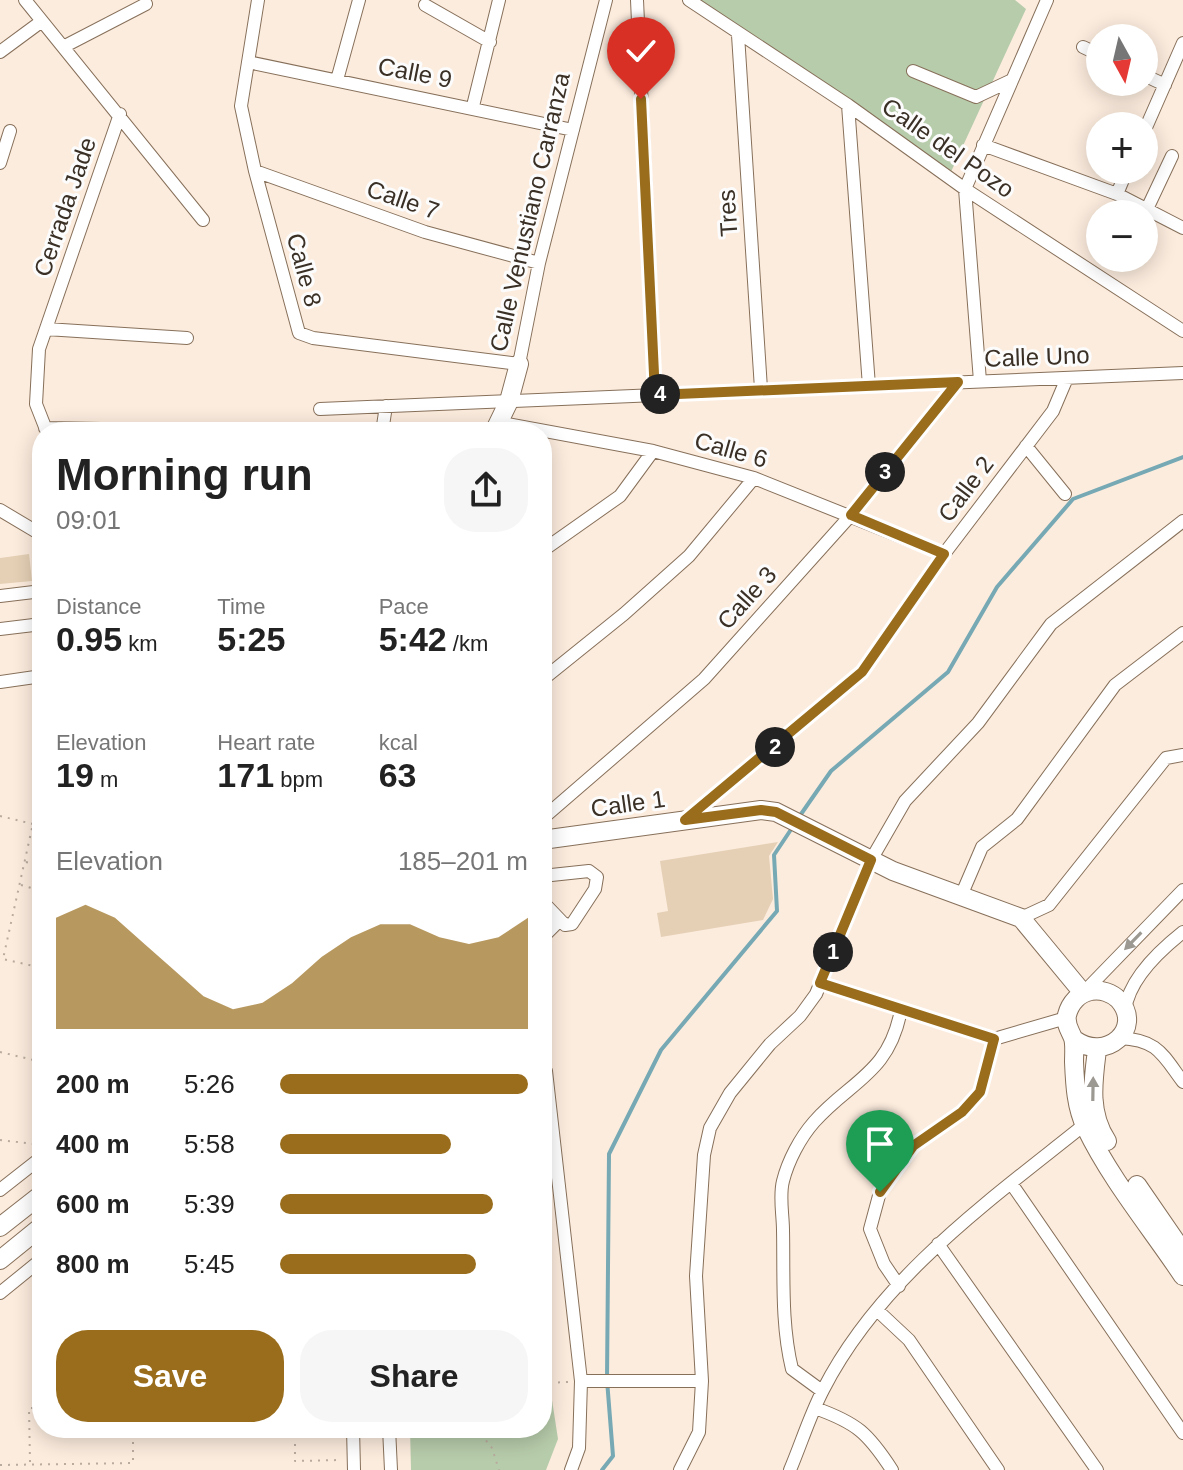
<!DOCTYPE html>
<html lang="en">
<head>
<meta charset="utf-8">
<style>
  body { margin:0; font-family:Helvetica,sans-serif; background:#f6f6f6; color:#222; height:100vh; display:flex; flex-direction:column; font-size:30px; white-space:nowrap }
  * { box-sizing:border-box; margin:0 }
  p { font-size:26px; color:#767676 }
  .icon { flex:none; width:44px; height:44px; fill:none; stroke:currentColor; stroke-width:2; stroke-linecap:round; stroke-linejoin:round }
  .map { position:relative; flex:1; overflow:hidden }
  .drawer { position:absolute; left:32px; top:422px; width:520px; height:1016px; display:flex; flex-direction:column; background:#fff; border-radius:32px; box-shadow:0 4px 20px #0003 }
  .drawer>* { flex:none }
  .needle { width:52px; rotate:172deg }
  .tools { position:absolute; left:1086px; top:24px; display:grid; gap:16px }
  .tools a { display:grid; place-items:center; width:72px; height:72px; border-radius:50%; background:#fff; box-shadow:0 4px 20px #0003; font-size:40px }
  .pin { position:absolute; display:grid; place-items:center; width:68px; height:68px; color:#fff; margin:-82px -34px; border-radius:50% 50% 50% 0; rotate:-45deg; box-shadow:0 0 8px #0007 }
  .pin .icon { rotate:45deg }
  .km { position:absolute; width:40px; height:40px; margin:-20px; border-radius:50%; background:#222; color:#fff; font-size:22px; line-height:40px; text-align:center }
  .round { display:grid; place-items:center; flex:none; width:84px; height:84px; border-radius:32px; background:#f6f6f6 }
  .head { display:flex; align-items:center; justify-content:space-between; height:136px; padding:0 24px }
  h1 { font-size:44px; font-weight:800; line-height:60px }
  .figures { display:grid; grid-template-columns:repeat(3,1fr); gap:12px; height:136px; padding:8px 24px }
  .figures div { display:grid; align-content:center }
  .figures b { font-size:34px; font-weight:800 }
  .figures small { font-size:22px; font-weight:400 }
  .figures p { font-size:22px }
  .chart { height:224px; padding:16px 24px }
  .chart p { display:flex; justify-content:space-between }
  .chart svg { width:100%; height:144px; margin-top:8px; fill:#996d1c; opacity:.7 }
  .cta { display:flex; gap:16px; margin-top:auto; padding:16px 24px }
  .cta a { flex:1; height:92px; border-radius:32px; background:#996d1c; color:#fff; font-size:32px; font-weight:800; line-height:92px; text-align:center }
  .cta a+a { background:#f6f6f6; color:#222 }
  ul { padding:0 24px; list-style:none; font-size:26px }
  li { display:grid; grid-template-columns:128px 96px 1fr; align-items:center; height:60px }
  li i { height:20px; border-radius:10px; background:#996d1c }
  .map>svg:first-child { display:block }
  .green { fill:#b7ccab }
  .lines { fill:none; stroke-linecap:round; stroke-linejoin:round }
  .stream { stroke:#76a9b4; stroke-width:4 }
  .building { fill:#e5d0b5 }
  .street-casing { stroke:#87705a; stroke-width:14 }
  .secondary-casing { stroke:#87705a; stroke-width:20 }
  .path { stroke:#b9ab9e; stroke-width:2; stroke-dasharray:2 6; stroke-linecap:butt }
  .street { stroke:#fff; stroke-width:12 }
  .secondary { stroke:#fff; stroke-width:18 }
  .oneway { fill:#9c9892 }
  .route-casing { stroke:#fff; stroke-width:16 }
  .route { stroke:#996d1c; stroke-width:10 }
  .labels { text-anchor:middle; stroke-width:6; stroke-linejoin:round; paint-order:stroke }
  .street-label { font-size:24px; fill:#3a3026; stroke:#fcfcfc }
</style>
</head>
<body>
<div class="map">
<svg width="1183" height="1470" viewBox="0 0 1183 1470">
  <rect width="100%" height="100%" fill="#fcecde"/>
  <path class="green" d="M700 0H1015L1026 9 950 174Z
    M550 1387 558 1439 546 1470H411L410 1428H542V1388Z"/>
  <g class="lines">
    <path class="stream" d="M799 817 831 771 948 672 997 587 1073 499 1183 457
      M602 1470 613 1456 607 1380 609 1154 661 1050 777 911 774 855 792 828"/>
  </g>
  <path class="building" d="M29 554 32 581 0 584V558Z
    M778 842 769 856 773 899 763 920 661 937 657 913 668 911 660 861Z"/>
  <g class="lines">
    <defs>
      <path id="street" d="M25 0 203 220
        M258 0 241 106 255 171 299 333 313 338 519 364 539 263 606 0
        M637 0 655 395
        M689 0 848 105 965 189 1183 331
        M425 5 490 42
        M738 35 761 389
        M63 47 146 4
        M1083 47 1100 55
        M0 52 42 21
        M248 62 573 130
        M913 71 976 97 1012 80
        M1144 75 1165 85
        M337 80 359 0
        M848 105 869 386
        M473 106 499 0
        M1144 132 1183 43
        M983 145 1117 194 1183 228
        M0 163 10 131
        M255 171 425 232 539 263
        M1117 194 1127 170
        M1147 209 1172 156
        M46 329 187 338
        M980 381 965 189 1047 0
        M320 409 1183 373
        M497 422 653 451 754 478 944 554
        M45 428 274 432
        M47 432 36 404 39 349 120 114
        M382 432 386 406
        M1026 446 1065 494
        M0 510 42 535
        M542 551 620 496 653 451
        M0 596 42 591
        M0 629 42 624
        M542 680 624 614 689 556 754 478
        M0 682 42 676
        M687 818 862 672 944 554 1053 411 1067 378
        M542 819 704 679 851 515 958 382
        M542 876 589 871 597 877 595 889 572 924 565 925 542 901
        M961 896 982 847 1017 819 1115 685 1183 633
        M1021 918 1049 905 1166 758 1183 755
        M542 938 560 920
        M820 983 994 1039 1066 1018
        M1085 991 1183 890
        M1125 1010C1129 980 1159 951 1183 932
        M1120 1038C1158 1040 1162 1054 1183 1082
        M542 1066 546 1071 581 1381 579 1448 571 1470
        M1011 1183 1183 1433
        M0 1190 42 1157
        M938 1244 1097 1470
        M899 1286 884 1264 870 1229 880 1192 913 1146 962 1112 980 1092 994 1039
        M0 1293 42 1259
        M878 1311 909 1340 998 1470
        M581 1381H702
        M822 1391 792 1369C781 1324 784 1276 783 1230 783 1215 779 1196 783 1181 788 1161 800 1138 814 1122 850 1081 889 1074 901 1010
        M815 1408C857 1423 868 1433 892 1470
        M353 1428 354 1470
        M389 1428 391 1470
        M680 1470 699 1432 702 1381 696 1276 704 1155 710 1128 730 1093 770 1044 800 1016 816 994 871 860 905 801 978 723 1051 624 1183 521
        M790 1470C801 1444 810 1415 823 1390 880 1278 989 1201 1084 1125"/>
      <path id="secondary" d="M494 432 509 401 519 364
        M542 840 761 810 776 812 893 871 1021 918 1083 993
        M1075 1040C1106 1062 1144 1029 1119 1000 1112 993 1101 989 1091 991 1079 993 1070 1003 1067 1015 1065 1025 1070 1030 1073 1038 1075 1044 1074 1055 1074 1062 1075 1085 1076 1107 1086 1128 1111 1180 1151 1228 1183 1276
        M1097 1050C1093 1081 1088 1113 1107 1141
        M1137 1185 1183 1252
        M0 1227 42 1194
        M0 1260 42 1226"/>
    </defs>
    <use href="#street" class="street-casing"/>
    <use href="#secondary" class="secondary-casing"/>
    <path class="path" d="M42 802 38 801 3 959 42 968
      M0 816 33 824
      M26 862 42 866
      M21 885 42 891
      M0 1052 42 1062
      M0 1140 34 1144
      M542 1383 569 1382
      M295 1428V1461L341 1460
      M476 1428 492 1448 499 1470
      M30 1462 29 1408H42
      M0 1465 133 1463V1428"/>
    <use href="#street" class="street"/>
    <use href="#secondary" class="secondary"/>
  </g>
  <defs><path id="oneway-solid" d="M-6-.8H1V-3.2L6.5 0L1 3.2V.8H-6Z" transform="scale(2)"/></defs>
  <g class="oneway">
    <use href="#oneway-solid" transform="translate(1133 941) rotate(134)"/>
    <use href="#oneway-solid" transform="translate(1093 1089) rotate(-89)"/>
  </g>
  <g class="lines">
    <defs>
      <path id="route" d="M641 99 655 395 958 382 851 515 944 554 862 672 685 820 761 810 776 812 871 860 820 983 994 1039 980 1092 962 1112 913 1146 880 1192"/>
    </defs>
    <use href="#route" class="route-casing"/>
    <use href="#route" class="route"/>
  </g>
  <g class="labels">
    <g class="street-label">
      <text transform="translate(415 73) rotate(11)" y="8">Calle 9</text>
      <text transform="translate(948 148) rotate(35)" y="8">Calle del Pozo</text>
      <text transform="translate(403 200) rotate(19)" y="8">Calle 7</text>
      <text transform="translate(65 207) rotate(-71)" y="8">Cerrada Jade</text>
      <text transform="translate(530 212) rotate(-77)" y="8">Calle Venustiano Carranza</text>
      <text transform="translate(728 213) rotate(-94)" y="8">Tres</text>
      <text transform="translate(304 270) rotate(75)" y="8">Calle 8</text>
      <text transform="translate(1037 357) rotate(-2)" y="8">Calle Uno</text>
      <text transform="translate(731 450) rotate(16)" y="8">Calle 6</text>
      <text transform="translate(966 489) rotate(-53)" y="8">Calle 2</text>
      <text transform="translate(747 598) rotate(-48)" y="8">Calle 3</text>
      <text transform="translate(628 804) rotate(-8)" y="8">Calle 1</text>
    </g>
  </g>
</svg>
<div class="tools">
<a><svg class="needle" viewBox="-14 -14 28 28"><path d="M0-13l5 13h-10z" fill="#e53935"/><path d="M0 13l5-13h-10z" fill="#767676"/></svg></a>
<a>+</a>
<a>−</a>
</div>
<div class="pin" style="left:880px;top:1192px;background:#1e9e55"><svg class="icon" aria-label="arrive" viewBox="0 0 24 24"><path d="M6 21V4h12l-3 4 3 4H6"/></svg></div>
<div class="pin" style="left:641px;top:99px;background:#d93025"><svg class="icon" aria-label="check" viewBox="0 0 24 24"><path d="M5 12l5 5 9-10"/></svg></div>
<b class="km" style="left:833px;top:952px">1</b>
<b class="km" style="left:775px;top:747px">2</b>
<b class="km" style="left:885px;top:472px">3</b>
<b class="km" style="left:660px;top:394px">4</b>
<section class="drawer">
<div class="head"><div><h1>Morning run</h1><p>09:01</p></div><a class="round"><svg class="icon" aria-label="share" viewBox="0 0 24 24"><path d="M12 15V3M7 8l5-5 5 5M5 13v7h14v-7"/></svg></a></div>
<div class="figures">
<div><p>Distance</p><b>0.95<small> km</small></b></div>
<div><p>Time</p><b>5:25</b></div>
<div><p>Pace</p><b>5:42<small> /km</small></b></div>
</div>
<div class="figures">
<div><p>Elevation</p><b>19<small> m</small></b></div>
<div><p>Heart rate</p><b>171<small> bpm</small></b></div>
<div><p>kcal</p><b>63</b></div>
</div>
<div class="chart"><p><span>Elevation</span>185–201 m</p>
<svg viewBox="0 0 160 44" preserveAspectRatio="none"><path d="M0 44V10L10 6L20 10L30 18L40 26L50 34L60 38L70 36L80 30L90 22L100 16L110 12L120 12L130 16L140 18L150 16L160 10V44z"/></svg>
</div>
<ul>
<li><b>200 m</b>5:26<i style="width:100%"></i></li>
<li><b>400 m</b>5:58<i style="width:69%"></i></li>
<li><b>600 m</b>5:39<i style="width:86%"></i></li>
<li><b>800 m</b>5:45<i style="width:79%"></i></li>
</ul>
<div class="cta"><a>Save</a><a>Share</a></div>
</section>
</div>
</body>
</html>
